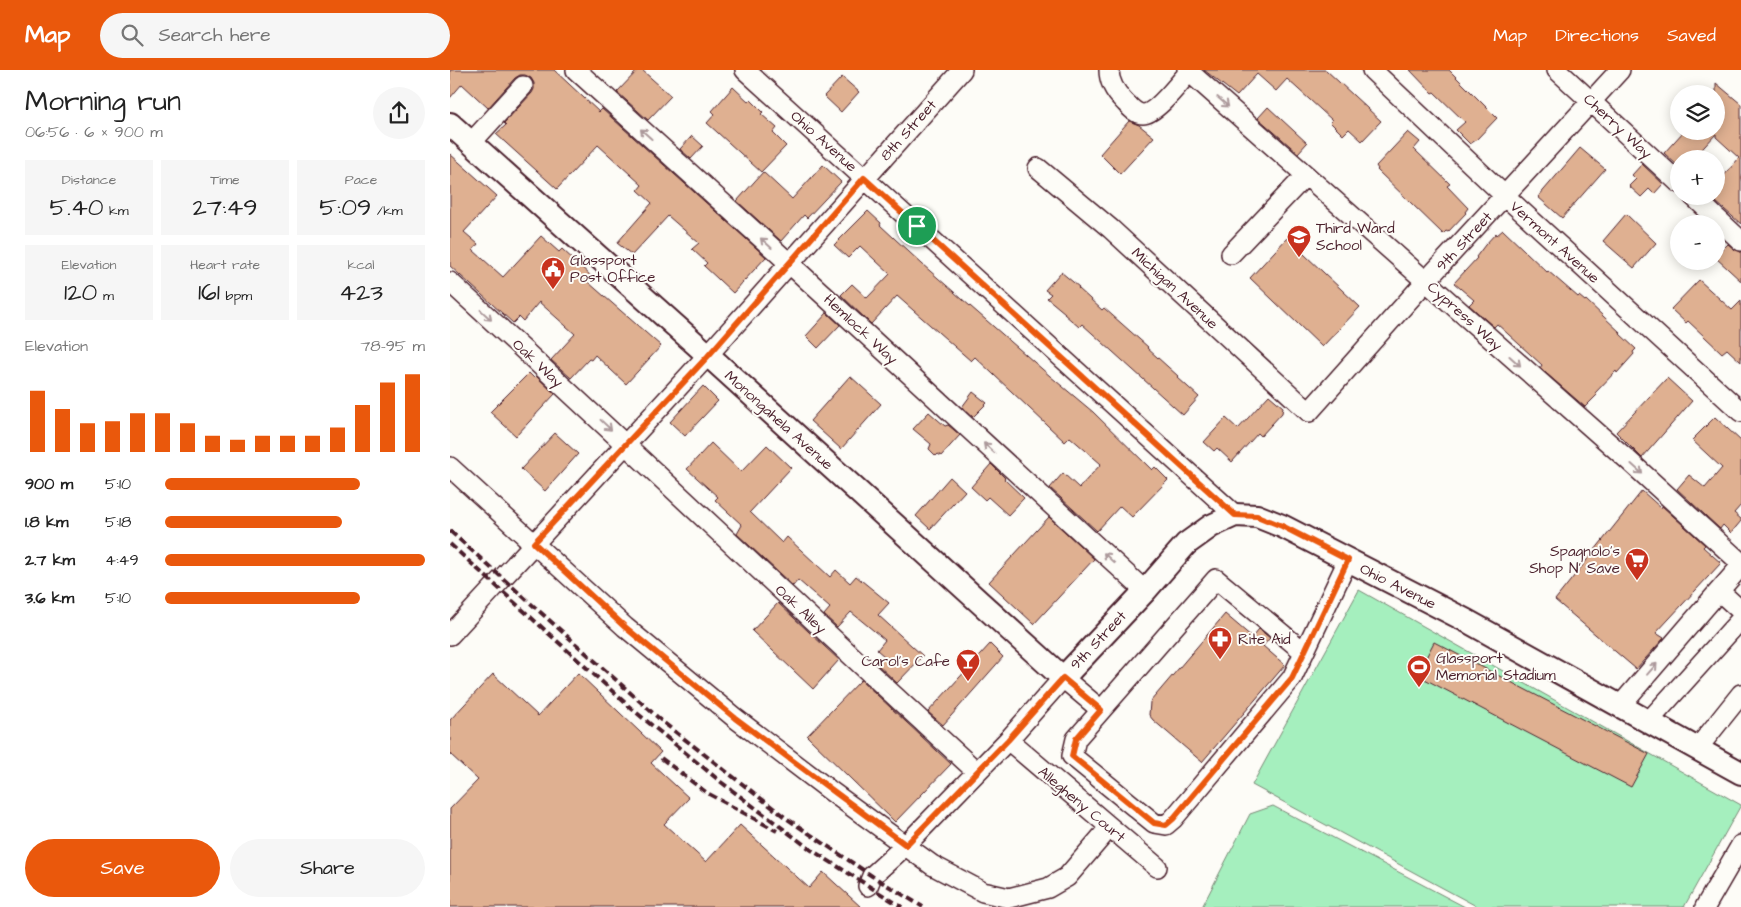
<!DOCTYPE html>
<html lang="en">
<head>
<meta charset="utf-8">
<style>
  body { margin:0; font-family:"Architects Daughter",sans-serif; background:#f6f6f6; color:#222; height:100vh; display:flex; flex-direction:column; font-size:19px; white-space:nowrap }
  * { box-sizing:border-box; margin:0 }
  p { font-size:16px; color:#767676 }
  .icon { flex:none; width:28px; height:28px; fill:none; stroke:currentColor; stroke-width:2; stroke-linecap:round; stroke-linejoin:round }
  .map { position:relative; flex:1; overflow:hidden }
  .panel { display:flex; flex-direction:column; background:#fff; width:450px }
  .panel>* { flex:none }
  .tools { position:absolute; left:1220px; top:15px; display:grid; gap:10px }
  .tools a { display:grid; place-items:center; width:55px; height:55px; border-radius:50%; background:#fff; box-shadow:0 2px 12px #0003; font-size:25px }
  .pin { position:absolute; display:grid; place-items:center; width:42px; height:42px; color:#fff; margin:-21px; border:2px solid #fff; border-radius:50%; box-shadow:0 1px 5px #0007 }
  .round { display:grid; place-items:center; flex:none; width:52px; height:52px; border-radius:26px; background:#f6f6f6 }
  .head { display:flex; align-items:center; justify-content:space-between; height:85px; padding:0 25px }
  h1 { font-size:28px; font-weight:600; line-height:38px }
  .stats { display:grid; grid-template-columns:repeat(3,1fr); gap:8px; height:85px; padding:5px 25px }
  .stats div { display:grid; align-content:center; border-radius:0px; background:#f6f6f6; text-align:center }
  .stats b { font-size:25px; font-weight:600 }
  .stats small { font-size:14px; font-weight:400 }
  .stats p { font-size:14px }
  .chart { height:140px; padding:10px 25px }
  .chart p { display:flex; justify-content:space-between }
  .chart svg { width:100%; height:90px; margin-top:5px; stroke:#ea580c; stroke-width:6 }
  .cta { display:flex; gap:10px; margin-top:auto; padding:10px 25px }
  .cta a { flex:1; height:58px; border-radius:30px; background:#ea580c; color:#fff; font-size:20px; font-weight:600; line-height:58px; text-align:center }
  .cta a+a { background:#f6f6f6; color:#222 }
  ul { padding:0 25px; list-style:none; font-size:16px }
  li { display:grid; grid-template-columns:80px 60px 1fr; align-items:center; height:38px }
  li i { height:12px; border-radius:6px; background:#ea580c }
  header { display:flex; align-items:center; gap:30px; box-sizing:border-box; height:70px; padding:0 25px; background:#ea580c; color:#fff }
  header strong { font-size:24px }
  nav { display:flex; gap:28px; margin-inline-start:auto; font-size:18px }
  .search { width:350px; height:45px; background:#f6f6f6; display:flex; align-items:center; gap:12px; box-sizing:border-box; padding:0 18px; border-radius:28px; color:#767676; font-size:19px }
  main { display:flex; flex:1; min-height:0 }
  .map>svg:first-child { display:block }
  .green { fill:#a5efbe; stroke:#788774 }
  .building { fill:#dfb091; stroke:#4a1f2b }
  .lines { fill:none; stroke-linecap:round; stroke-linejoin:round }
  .minor-casing { stroke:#4a1f2b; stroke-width:22 }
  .major-casing { stroke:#4a1f2b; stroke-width:26 }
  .minor { stroke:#fdfcf7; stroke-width:19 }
  .major { stroke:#fdfcf7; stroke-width:22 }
  .rail { stroke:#4a1f2b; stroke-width:4; stroke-dasharray:8 4; stroke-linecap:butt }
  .oneway { stroke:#ac999b }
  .route-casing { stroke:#fff; stroke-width:10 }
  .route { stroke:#ea580c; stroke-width:6 }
  .labels { text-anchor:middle; stroke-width:4; stroke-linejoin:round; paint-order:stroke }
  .street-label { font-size:15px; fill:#4a1f2b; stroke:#fdfcf7 }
  .poi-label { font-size:15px; fill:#4a1f2b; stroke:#fdfcf7; text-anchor:start }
</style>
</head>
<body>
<header>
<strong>Map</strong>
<div class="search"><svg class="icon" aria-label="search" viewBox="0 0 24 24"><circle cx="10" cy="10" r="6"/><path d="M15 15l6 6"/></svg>Search here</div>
<nav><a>Map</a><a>Directions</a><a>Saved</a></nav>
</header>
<main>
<section class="panel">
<div class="head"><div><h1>Morning run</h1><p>06:56 · 6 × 900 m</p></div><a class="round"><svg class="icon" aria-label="share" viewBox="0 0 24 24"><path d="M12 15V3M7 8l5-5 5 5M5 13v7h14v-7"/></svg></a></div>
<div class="stats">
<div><p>Distance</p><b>5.40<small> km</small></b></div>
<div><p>Time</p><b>27:49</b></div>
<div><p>Pace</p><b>5:09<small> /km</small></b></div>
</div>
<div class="stats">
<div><p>Elevation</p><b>120<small> m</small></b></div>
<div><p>Heart rate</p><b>161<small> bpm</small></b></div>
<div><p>kcal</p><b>423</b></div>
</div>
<div class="chart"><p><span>Elevation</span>78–95 m</p>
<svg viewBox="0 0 160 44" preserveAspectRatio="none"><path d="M5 44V14M15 44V23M25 44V30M35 44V29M45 44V25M55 44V25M65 44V30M75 44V36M85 44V38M95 44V36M105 44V36M115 44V36M125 44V32M135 44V21M145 44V10M155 44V6"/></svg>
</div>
<ul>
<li><b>900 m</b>5:10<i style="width:75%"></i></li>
<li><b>1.8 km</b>5:18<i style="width:68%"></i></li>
<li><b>2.7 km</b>4:49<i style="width:100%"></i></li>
<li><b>3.6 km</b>5:10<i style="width:75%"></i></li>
</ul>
<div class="cta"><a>Save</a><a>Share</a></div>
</section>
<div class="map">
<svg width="1291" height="837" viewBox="0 0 1291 837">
  <rect width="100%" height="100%" fill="#fdfcf7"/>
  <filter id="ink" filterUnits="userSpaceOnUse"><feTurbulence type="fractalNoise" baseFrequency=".02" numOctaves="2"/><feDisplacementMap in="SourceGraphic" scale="10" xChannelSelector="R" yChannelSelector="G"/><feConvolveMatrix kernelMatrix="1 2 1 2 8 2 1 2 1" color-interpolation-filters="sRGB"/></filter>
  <g filter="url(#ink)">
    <path class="green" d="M909 520 1291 735 1234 837H1028L802 715Z
      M823 736 1015 837H752L800 744Z"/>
    <path class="building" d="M0 0H104L149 42 152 39 316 187 283 223 254 196 257 193 242 179 249 173 218 146 182 185 167 173 202 133 188 120 192 115 148 75 107 119 46 64 56 55 54 53 82 23 84 19V13L81 8 75 5H70L65 8 38 38 12 14 0 28Z
      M188 0H192L221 26 198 50 167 22Z
      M754 0H876L931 51 912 71 899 59 893 65 880 52 882 50 837 9 826 21 807 4 787 26Z
      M960 0H999L1047 48 1026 70 1020 74 1006 60 1015 52 984 22 982 23Z
      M392 7 409 22 391 42 374 26Z
      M1266 13 1291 34V154L1266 132V115L1289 88 1266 67V64L1243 89H1229V97L1214 83 1234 61H1266Z
      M283 17 299 32 301 30 313 42 311 44 327 58 323 63 336 76 311 102 257 53 265 44 262 41Z
      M818 37 857 73 848 83 808 48Z
      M679 51 689 55 704 67 670 104 650 84Z
      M958 62 970 72 964 79 1000 114 997 116 1018 138 1015 142 1016 143 998 162 996 161 993 164 927 100 928 99 926 96Z
      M242 66 253 76 241 89 230 79Z
      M1130 78 1155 99 1112 148 1088 127Z
      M0 84 47 126 14 162 28 174 23 180 53 207 91 166 109 182 112 179 142 207 138 212 211 276 176 314 145 285 141 290 139 289 121 308 101 290 125 264 89 232 73 251 69 247 63 253 0 196Z
      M1192 94 1213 114 1204 124 1199 119 1191 127 1179 116 1186 109 1182 105Z
      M373 95 391 112 357 148 354 145 331 171 287 131 313 102 342 129Z
      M418 141 431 153 430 155 472 194 600 306 643 342 702 400 705 397 718 410 682 447 670 436 647 461 600 418 613 403 629 418 651 394 620 367 615 372 525 287 521 291 447 226 421 254 391 225 402 214 417 228 440 204 410 176 398 188 384 175Z
      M1176 144 1206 173 1184 198 1153 171Z
      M1053 160 1097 202 1098 201 1128 227 1129 226 1135 231 1136 230 1171 263 1170 264 1186 279 1183 282 1184 284 1167 303 1166 301 1145 323 1147 325 1135 337 1090 298 1092 295 1047 254 1044 257 1019 235 1024 230 1004 213 1027 188 1026 187 1035 175 1046 163 1047 165Z
      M837 168 910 237 872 277 800 208Z
      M1278 174 1284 179 1291 182V211L1266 188V186Z
      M611 202 629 217 628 218 652 240 654 238 698 277 697 278 728 306 727 307 749 327 733 345 632 254 629 257 614 244 615 243 597 228 601 224 595 220Z
      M1249 210 1282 240 1291 231V292L1277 279 1272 283 1238 251 1236 253 1221 239Z
      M377 243 390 255 368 278 356 266Z
      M79 303 84 308 86 306 105 324 66 366 40 342Z
      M400 306 431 334 391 379 360 351Z
      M1217 308 1242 331 1192 388 1166 362Z
      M253 316 268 331 235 366 220 352Z
      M523 322 537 333 523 347 512 337Z
      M819 325 833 337 832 343 811 366 808 363 782 392 767 378 764 381 754 372 776 348 788 359Z
      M479 342 495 356 498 355 510 365 491 386 488 384 486 386 479 379 481 374 463 359Z
      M1265 347 1291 371V435L1284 443 1291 449V451L1281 463 1273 455 1270 459 1227 419 1239 405 1255 418 1272 398 1242 370Z
      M105 363 128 384 95 421 71 399Z
      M261 373 291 402 317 375 341 398 300 442 332 473 337 467 380 507 386 500 400 513 406 506 439 533 428 545 473 586 447 613 427 594 434 586 427 580 435 570 401 542 387 557 374 545 380 538 348 510 343 516 287 464 292 455 265 430 268 427 237 399Z
      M541 394 555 408 554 409 574 428 558 445 538 427 535 430 521 417Z
      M500 407 515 421 480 459 466 446Z
      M1192 421 1211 438 1212 436 1255 475 1253 477 1271 493 1206 563 1214 568 1186 599 1105 530Z
      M599 447 644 489 584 554 539 512Z
      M328 533 389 590 363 619 302 561Z
      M775 544 802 567 809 559 820 568 813 576 835 595 752 692 703 650 699 645 700 632Z
      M984 572 1199 684 1181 717 967 605Z
      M540 574 553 587 493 655 478 642Z
      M128 603 211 682 201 693 239 728 214 754 256 792 290 755 359 818 373 802 411 837H0V739L28 710 0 684V650L43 604 88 646Z
      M411 610 501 694 445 752 357 666Z"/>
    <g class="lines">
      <defs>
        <path id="minor" d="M126 0 340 194 695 521
          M295 0 785 445
          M659 0C659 13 665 22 674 31 679 36 685 44 693 44 706 44 730 12 739 2
          M737 0 1178 390 1291 493
          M922 0 1055 126 1291 342
          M1107 0 1229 113
          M21 73 73 16
          M588 98 661 159 859 342 976 211 1170 0
          M1243 126 1291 171
          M781 184 856 105
          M0 212C177 374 350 540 527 702
          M0 397 175 557 285 648 382 722 482 795 533 822 559 828 598 818 617 807 660 757
          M1269 521 1291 496
          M0 565 258 285 512 0
          M854 582 766 509 626 669 622 686 704 753 716 755 723 749 842 608 898 490
          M1170 636 1269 521 1291 541
          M1198 652 1291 549
          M558 670 707 797
          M1247 679 1291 624
          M418 816 422 806 456 775 558 670 613 608 651 640
          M1255 837 1291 775"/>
        <path id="major" d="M0 54 258 285 613 608 695 521 736 474 761 456 785 445 807 446 832 456 1017 551 1291 703"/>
      </defs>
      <use href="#minor" class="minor-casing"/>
      <use href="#major" class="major-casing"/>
      <use href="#minor" class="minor"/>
      <use href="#major" class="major"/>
      <path class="rail" d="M0 461 214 653 336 748 422 806 473 837
        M0 474 182 639 271 712 360 779 452 837
        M211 688 257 723 327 761"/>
    </g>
    <defs><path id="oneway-shaft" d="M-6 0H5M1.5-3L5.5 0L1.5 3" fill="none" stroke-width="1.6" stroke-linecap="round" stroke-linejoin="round" transform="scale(1.25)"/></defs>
    <g class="oneway">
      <use href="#oneway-shaft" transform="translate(773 32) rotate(41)"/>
      <use href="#oneway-shaft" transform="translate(196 64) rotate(-138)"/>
      <use href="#oneway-shaft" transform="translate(316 173) rotate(-138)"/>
      <use href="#oneway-shaft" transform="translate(36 245) rotate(43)"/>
      <use href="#oneway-shaft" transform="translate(1065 291) rotate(42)"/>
      <use href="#oneway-shaft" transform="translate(156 355) rotate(43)"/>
      <use href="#oneway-shaft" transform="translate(539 378) rotate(-137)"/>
      <use href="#oneway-shaft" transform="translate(1187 399) rotate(42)"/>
      <use href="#oneway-shaft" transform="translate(659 488) rotate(-137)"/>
      <use href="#oneway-shaft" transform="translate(1202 599) rotate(-49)"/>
    </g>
  </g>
  <g class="lines" filter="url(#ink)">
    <defs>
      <path id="route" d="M414 108 785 445 807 446 832 456 898 490 842 608 723 749 716 755 704 753 622 686 626 669 651 640 613 608 558 670 456 775 285 648 175 557 84 473 258 286Z"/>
    </defs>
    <use href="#route" class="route-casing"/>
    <use href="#route" class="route"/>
  </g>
  <defs>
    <symbol id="school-pin" viewBox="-11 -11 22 30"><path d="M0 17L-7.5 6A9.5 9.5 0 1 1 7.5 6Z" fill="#c8321e" stroke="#fdfcf7"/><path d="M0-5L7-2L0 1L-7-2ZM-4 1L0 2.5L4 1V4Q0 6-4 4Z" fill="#fff"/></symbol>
    <symbol id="civic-pin" viewBox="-11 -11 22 30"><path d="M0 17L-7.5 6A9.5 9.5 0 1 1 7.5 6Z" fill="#c8321e" stroke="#fdfcf7"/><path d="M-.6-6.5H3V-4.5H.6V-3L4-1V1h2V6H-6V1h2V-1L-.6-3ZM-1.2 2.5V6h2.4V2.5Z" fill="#fff"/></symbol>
    <symbol id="supermarket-pin" viewBox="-11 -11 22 30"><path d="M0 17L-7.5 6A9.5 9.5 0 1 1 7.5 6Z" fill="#c8321e" stroke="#fdfcf7"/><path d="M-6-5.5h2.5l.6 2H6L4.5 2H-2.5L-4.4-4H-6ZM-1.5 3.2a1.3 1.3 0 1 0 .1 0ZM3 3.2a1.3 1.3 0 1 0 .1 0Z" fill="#fff"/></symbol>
    <symbol id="pharmacy-pin" viewBox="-11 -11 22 30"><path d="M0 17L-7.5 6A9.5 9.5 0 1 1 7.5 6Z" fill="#c8321e" stroke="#fdfcf7"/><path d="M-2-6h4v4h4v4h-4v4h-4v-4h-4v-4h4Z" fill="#fff"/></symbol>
    <symbol id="bar-pin" viewBox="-11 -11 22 30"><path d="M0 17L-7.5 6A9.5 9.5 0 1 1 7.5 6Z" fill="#c8321e" stroke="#fdfcf7"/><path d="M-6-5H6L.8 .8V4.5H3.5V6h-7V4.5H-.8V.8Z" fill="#fff"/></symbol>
    <symbol id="stadium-pin" viewBox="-11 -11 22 30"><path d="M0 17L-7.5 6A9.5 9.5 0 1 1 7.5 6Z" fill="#c8321e" stroke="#fdfcf7"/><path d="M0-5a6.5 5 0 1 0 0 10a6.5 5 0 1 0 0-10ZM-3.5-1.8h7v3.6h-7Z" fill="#fff"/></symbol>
  </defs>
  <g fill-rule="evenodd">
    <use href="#school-pin" x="835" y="153" width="28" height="38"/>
    <use href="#civic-pin" x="89" y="185" width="28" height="38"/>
    <use href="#supermarket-pin" x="1173" y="476" width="28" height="38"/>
    <use href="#pharmacy-pin" x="756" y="555" width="28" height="38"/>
    <use href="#bar-pin" x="504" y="577" width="28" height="38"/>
    <use href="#stadium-pin" x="955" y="583" width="28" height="38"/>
  </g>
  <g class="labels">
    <g class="street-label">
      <text transform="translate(1168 56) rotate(43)" y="5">Cherry Way</text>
      <text transform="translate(458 60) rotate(-48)" y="5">8th Street</text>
      <text transform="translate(374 71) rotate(42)" y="5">Ohio Avenue</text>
      <text transform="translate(1014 171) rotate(-47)" y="5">9th Street</text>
      <text transform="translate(1105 172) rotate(42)" y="5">Vermont Avenue</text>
      <text transform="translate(725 218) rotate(43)" y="5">Michigan Avenue</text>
      <text transform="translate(1015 246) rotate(42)" y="5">Cypress Way</text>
      <text transform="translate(411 259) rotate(43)" y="5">Hemlock Way</text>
      <text transform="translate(88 293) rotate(43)" y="5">Oak Way</text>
      <text transform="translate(329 350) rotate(42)" y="5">Monongahela Avenue</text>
      <text transform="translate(948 516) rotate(27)" y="5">Ohio Avenue</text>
      <text transform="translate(351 539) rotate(43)" y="5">Oak Alley</text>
      <text transform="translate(648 570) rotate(-47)" y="5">9th Street</text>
      <text transform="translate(632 734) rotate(40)" y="5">Allegheny Court</text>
    </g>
    <g class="poi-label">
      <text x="866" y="163">Third Ward<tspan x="866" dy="17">School</tspan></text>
      <text x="120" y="195">Glassport<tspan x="120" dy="17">Post Office</tspan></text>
      <text x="1170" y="486" text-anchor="end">Spagnolo's<tspan x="1170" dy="17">Shop N' Save</tspan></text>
      <text x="788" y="574">Rite Aid</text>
      <text x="986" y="593">Glassport<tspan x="986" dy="17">Memorial Stadium</tspan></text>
      <text x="500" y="596" text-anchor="end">Carol's Cafe</text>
    </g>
  </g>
</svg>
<div class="tools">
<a><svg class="icon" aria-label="layers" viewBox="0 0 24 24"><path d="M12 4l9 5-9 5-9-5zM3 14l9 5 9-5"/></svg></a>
<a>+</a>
<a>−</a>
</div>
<div class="pin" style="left:467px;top:156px;background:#1e9e55"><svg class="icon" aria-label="arrive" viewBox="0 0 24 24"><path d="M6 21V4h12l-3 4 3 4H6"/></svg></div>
</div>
</main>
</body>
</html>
